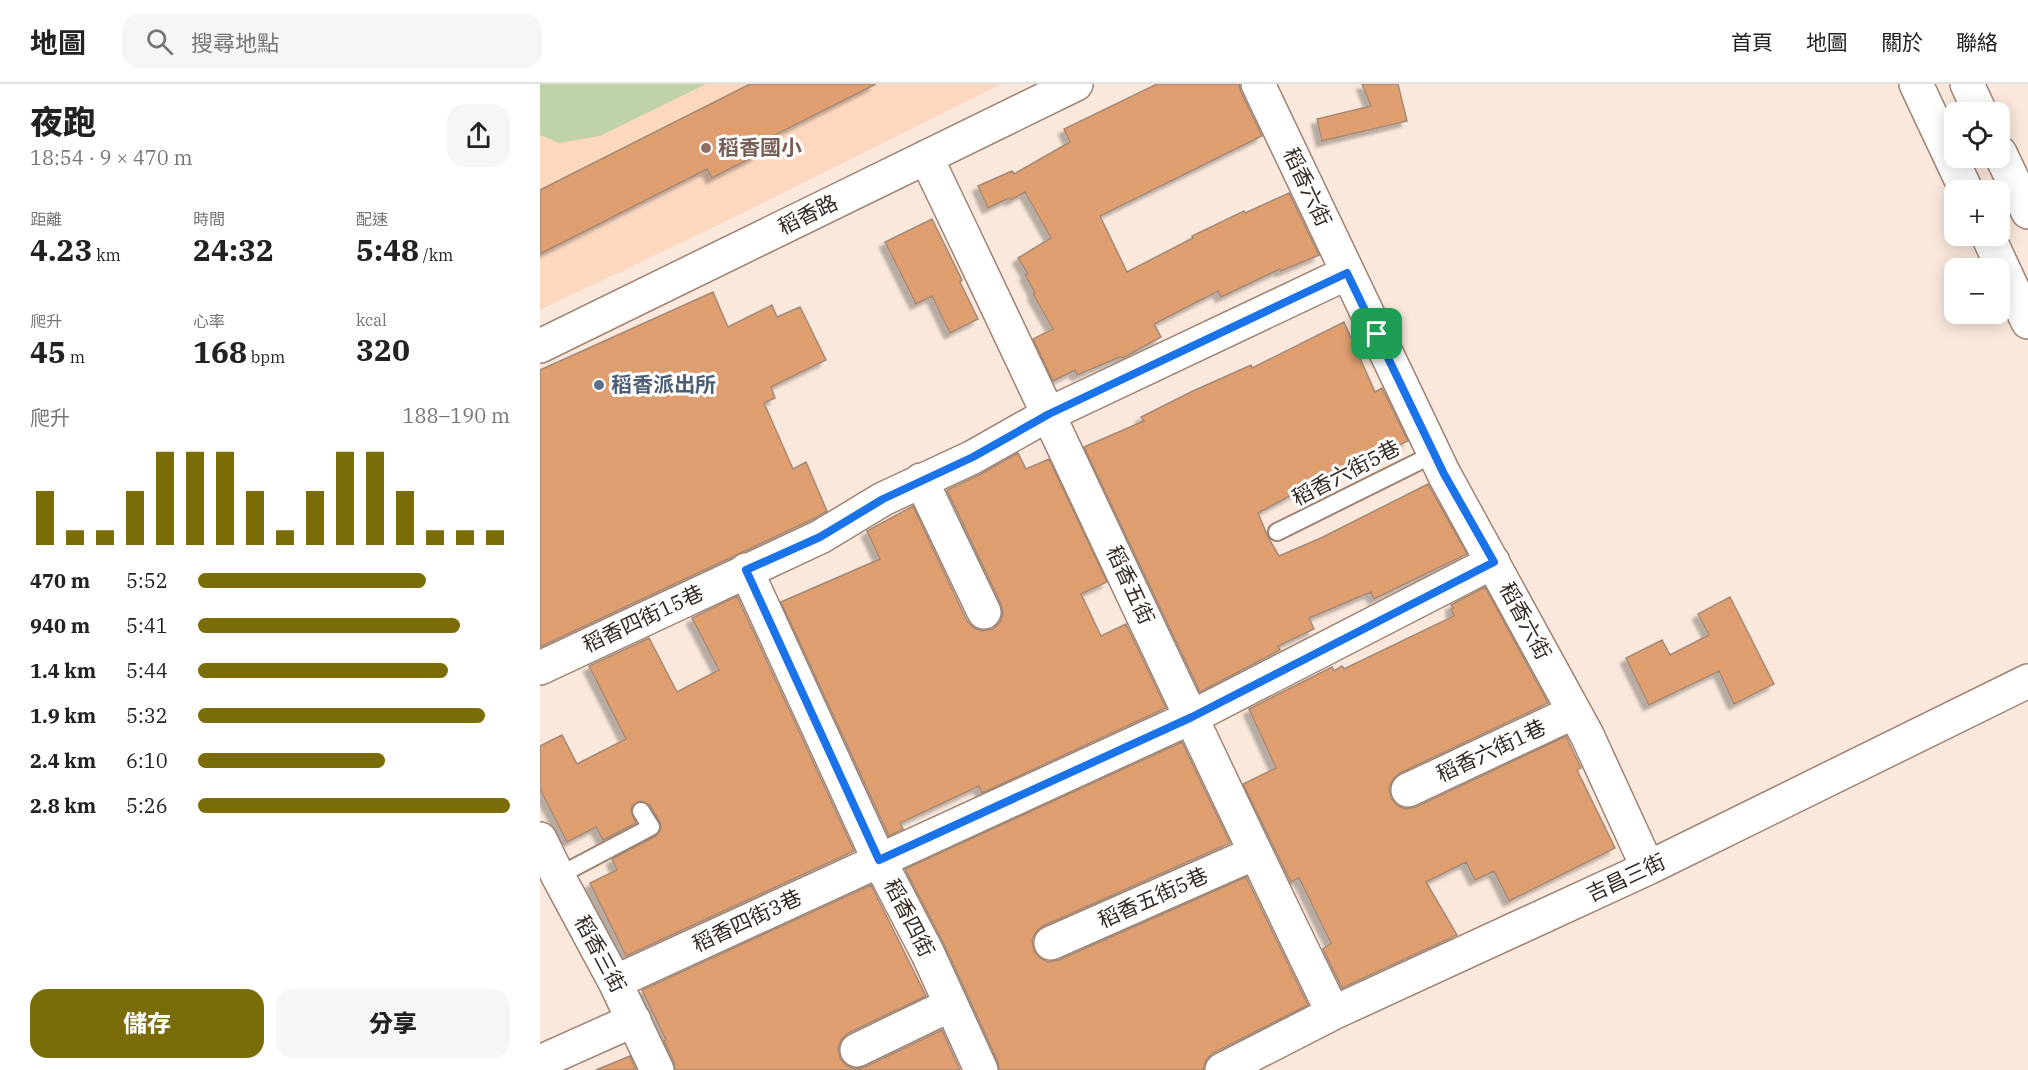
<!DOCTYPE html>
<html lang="zh-TW">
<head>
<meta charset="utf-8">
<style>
  body { margin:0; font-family:"IBM Plex Serif","Noto Sans TC",serif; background:#f6f6f6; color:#222; height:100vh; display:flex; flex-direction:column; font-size:22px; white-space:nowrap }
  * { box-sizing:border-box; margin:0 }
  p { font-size:20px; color:#767676 }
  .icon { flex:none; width:33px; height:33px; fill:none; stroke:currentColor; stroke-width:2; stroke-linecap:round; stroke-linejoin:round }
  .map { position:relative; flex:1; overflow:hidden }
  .details { display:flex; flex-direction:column; background:#fff; width:540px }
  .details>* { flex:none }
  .controls { position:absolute; left:1404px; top:18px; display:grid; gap:12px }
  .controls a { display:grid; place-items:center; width:66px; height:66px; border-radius:12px; background:#fff; box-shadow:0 3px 15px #0003; font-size:30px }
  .pin { position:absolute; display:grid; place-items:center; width:51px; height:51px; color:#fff; margin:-26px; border-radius:12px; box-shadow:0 3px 9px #0006 }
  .round { display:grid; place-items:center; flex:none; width:63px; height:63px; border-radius:18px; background:#f6f6f6 }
  .summary { display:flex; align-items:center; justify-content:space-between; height:102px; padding:0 30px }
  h1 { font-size:33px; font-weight:800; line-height:45px }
  .figures { display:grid; grid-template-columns:repeat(3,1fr); gap:9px; height:102px; padding:6px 30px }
  .figures div { display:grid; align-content:center }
  .figures b { font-size:30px; font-weight:800 }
  .figures small { font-size:16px; font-weight:400 }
  .figures p { font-size:16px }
  .chart { height:168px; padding:12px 30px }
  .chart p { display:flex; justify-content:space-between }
  .chart svg { width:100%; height:108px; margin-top:6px; stroke:#7a6c06; stroke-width:6 }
  .primary-button { display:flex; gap:12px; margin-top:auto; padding:12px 30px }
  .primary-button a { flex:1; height:69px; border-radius:18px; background:#7a6c06; color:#fff; font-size:24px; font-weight:800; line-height:69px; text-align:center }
  .primary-button a+a { background:#f6f6f6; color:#222 }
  ul { padding:0 30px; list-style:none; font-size:20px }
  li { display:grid; grid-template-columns:96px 72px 1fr; align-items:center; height:45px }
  li i { height:15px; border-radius:8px; background:#7a6c06 }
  header { display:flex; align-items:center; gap:36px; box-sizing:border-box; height:84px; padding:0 30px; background:#fff; border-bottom:2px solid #e0e0e0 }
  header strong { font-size:28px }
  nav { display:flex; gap:33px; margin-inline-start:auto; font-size:21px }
  .search { width:420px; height:54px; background:#f6f6f6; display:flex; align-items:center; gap:15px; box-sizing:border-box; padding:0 21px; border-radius:18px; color:#767676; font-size:22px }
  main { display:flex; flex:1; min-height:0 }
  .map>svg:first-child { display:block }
  .built { fill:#fdd8bf }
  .green { fill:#bfd2a8 }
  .building { fill:#df9e70; stroke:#a58976; stroke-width:1.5; filter:url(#shadow) }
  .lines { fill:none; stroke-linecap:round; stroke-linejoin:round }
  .service-casing { stroke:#9f8371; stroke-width:20 }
  .minor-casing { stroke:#9f8371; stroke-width:36 }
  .tertiary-casing { stroke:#9f8371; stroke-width:36 }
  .service { stroke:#fff; stroke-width:16 }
  .minor { stroke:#fff; stroke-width:33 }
  .tertiary { stroke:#fff; stroke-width:33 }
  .route-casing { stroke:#fff; stroke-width:12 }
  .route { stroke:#1a73e8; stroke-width:8 }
  .education-dot { fill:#8d6e63; stroke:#fff; stroke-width:2 }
  .service-dot { fill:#5c6f8a; stroke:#fff; stroke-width:2 }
  .labels { text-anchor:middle; stroke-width:6; stroke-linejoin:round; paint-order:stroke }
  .education-label { font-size:21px; font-weight:bold; fill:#785e54; stroke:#fff; text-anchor:start }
  .street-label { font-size:21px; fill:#362b23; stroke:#fff }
  .service-label { font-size:21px; font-weight:bold; fill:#4e5e75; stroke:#fff; text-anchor:start }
</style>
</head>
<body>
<header>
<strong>地圖</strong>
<div class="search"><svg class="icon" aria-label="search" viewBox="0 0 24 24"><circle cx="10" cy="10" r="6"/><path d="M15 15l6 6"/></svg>搜尋地點</div>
<nav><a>首頁</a><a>地圖</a><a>關於</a><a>聯絡</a></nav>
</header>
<main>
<section class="details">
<div class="summary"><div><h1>夜跑</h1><p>18:54 · 9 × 470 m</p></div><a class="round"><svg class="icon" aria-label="share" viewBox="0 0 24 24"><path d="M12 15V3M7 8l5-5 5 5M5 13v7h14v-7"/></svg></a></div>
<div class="figures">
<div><p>距離</p><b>4.23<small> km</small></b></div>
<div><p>時間</p><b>24:32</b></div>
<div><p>配速</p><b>5:48<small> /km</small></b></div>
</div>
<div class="figures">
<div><p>爬升</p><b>45<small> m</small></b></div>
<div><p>心率</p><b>168<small> bpm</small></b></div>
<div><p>kcal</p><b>320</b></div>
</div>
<div class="chart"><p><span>爬升</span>188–190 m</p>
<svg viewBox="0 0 160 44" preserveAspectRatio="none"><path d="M5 44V22M15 44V38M25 44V38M35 44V22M45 44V6M55 44V6M65 44V6M75 44V22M85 44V38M95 44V22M105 44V6M115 44V6M125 44V22M135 44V38M145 44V38M155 44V38"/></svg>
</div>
<ul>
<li><b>470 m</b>5:52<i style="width:73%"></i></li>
<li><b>940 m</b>5:41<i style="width:84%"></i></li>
<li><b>1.4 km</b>5:44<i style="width:80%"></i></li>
<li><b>1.9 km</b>5:32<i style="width:92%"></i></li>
<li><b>2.4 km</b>6:10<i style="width:60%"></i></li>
<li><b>2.8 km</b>5:26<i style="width:100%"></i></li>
</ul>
<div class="primary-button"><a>儲存</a><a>分享</a></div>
</section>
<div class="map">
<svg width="1488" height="986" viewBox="0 0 1488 986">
  <defs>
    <filter id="shadow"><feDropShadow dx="-5.5" dy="5.5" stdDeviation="1.5" flood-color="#0004"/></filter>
  </defs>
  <rect width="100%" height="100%" fill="#fae8dc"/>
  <path class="built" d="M0 0H462L203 129 0 226Z"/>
  <path class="green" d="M0 0H166L60 52 19 59 0 51Z"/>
  <path class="building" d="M210 0H336L213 62 217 71 172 94 167 85 0 170V106Z
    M617 0H699L701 8 722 52 560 132 587 188 653 154 652 152 704 127 705 129 749 109 779 171 741 187 740 185 681 213 678 207 614 240 621 253 583 274 580 273 537 291 535 286 513 297 493 255 513 245 493 210 495 209 485 191 488 190 478 174 511 154 485 108 471 116 469 114 448 124 438 102 472 87 474 90 530 58 524 45Z
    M822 0H858L867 37 782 57 777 35 831 22Z
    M392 135 422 196 420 198 438 235 410 249 392 212 376 220 345 158Z
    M173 208 188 243 232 221 237 233 260 223 286 276 231 303 235 314 224 319 253 385 266 378 287 427 271 436 0 563V286Z
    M804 238 835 308 842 304 868 357 837 372 834 366 718 429 728 453 739 472 781 454 888 400 927 470 834 515 831 508 769 534 774 545 738 562 740 566 660 608 544 363 604 337 601 333 653 307 711 281 712 284Z
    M478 369 486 385 509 375 567 498 541 510 561 552 586 540 626 624 442 709 439 702 360 739 363 745 349 752 241 518 340 475 327 447 373 422 427 537 434 544 442 547 453 545 460 538 463 530 461 520 407 406 441 390Z
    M945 503 1008 619 860 689 853 695 849 704 851 714 858 722 866 725 876 723 1026 652 1041 684 1037 686 1075 764 969 817 954 787 935 796 926 778 886 798 917 851 802 904 783 865 791 859 759 794 751 798 703 700 736 684 709 625 792 583 794 587 802 582 804 585 914 532 911 525 913 524 911 521Z
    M197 512 314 767 86 872 50 799 77 786 72 775 116 752 121 744 120 738 110 721 100 717 92 722 91 727 96 739 63 756 56 743 27 758 0 705V662L22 651 37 680 86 655 49 582 109 554 137 608 179 586 152 534Z
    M1190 513 1234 600 1194 620 1179 587 1109 621 1086 574 1122 556 1130 571 1169 551 1158 530Z
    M642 658 690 759 503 842 496 848 492 856 494 867 500 874 508 878 519 876 706 793 768 921 673 969 666 976 663 986H459L458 978 405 862 365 785Z
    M331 801 386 912 308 949 301 956 298 965 300 974 307 982 315 985 325 983 402 946 420 986H135L134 978 124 957 126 956 102 906Z
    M90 972 96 986H56Z"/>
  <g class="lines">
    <defs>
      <path id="service" d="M737 448 894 370
        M18 792 111 743 101 727"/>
      <path id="minor" d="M718 0 904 390 1047 651 1108 784
        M386 73C523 358 654 645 793 929
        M0 262 536 0
        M381 396 444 528
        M206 486 339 776 388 870 441 986
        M0 584 280 453 343 415 433 373 509 330 807 189
        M868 706 1034 628
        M0 755 18 792 75 898 117 986
        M511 859 715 769
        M75 898 652 633 953 478
        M317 966 410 921
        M0 978 94 936
        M682 986 793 929 1108 784 1488 597"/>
      <path id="tertiary" d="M1376 0 1426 106
        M1427 0 1440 28
        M1460 69 1488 128
        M1448 152 1488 238"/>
    </defs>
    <use href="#service" class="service-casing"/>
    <use href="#minor" class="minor-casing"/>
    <use href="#tertiary" class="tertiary-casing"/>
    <use href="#service" class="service"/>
    <use href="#minor" class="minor"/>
    <use href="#tertiary" class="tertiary"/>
  </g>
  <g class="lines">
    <defs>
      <path id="route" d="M807 189 904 390 954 478 652 633 339 776 206 486 280 453 343 415 433 373 509 330Z"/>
    </defs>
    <use href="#route" class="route-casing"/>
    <use href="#route" class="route"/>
  </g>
  <circle class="education-dot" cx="166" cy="64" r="6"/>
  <circle class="service-dot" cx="59" cy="301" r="6"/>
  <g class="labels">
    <g class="education-label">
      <text x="178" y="71">稻香國小</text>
    </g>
    <g class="street-label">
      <text transform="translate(767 103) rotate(65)" y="7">稻香六街</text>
      <text transform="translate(268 131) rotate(-26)" y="7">稻香路</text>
      <text transform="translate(806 389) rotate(-27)" y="7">稻香六街5巷</text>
      <text transform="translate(590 501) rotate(65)" y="7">稻香五街</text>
      <text transform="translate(103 535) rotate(-25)" y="7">稻香四街15巷</text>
      <text transform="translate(985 537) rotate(62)" y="7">稻香六街</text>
      <text transform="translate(951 667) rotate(-25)" y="7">稻香六街1巷</text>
      <text transform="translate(1086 794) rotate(-25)" y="7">吉昌三街</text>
      <text transform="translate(613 814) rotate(-24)" y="7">稻香五街5巷</text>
      <text transform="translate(369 834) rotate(63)" y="7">稻香四街</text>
      <text transform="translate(207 837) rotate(-25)" y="7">稻香四街3巷</text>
      <text transform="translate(60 870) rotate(62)" y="7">稻香三街</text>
    </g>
    <g class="service-label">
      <text x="71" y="308">稻香派出所</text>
    </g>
  </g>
</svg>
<div class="controls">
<a><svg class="icon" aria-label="locate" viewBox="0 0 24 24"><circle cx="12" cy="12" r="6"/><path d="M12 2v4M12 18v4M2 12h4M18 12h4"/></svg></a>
<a>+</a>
<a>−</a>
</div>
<div class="pin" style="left:837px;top:250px;background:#1e9e55"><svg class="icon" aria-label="arrive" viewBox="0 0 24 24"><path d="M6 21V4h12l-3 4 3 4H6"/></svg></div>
</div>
</main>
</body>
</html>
